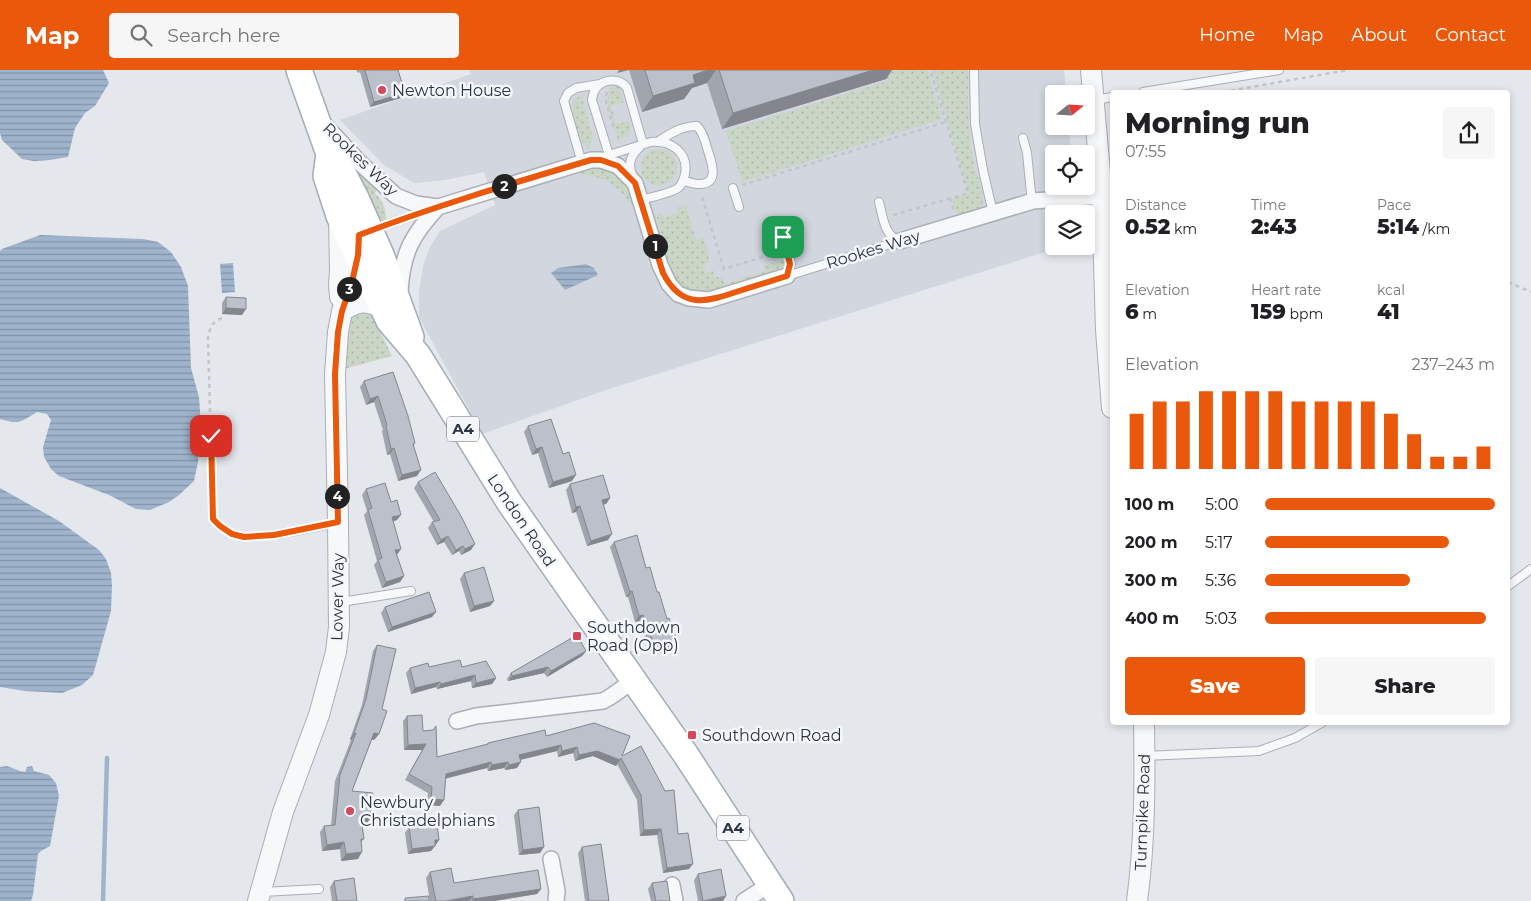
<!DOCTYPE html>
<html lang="en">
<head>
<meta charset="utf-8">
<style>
  body { margin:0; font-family:Montserrat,sans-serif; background:#f6f6f6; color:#202124; height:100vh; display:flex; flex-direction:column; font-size:19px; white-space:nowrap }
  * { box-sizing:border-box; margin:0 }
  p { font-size:16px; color:#757577 }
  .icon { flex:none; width:28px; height:28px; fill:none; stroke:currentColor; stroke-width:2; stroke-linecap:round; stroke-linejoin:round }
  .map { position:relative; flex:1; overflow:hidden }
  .side { position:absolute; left:1110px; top:20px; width:400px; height:635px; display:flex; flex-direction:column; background:#fff; border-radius:5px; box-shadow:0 2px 8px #0003 }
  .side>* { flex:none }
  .needle { width:32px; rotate:72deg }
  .controls { position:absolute; left:1045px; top:15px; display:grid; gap:10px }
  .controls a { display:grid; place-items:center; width:50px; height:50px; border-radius:5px; background:#fff; box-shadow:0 2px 8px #0003; font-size:25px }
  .pin { position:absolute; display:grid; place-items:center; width:42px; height:42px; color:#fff; margin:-21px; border-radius:10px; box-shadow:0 2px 8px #0006 }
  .km { position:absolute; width:25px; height:25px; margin:-12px; border-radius:50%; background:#222; color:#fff; font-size:14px; line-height:25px; text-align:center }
  .round { display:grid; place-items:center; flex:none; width:52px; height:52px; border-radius:5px; background:#f6f6f6 }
  .overview { display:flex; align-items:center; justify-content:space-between; height:85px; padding:0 15px }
  h1 { font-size:28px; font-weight:800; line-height:38px }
  .stats { display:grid; grid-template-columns:repeat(3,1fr); gap:8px; height:85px; padding:5px 15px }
  .stats div { display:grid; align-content:center }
  .stats b { font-size:21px; font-weight:800 }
  .stats small { font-size:14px; font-weight:400 }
  .stats p { font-size:14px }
  .chart { height:140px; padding:10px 15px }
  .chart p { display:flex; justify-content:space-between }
  .chart svg { width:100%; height:90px; margin-top:5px; stroke:#ea580c; stroke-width:6 }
  .action { display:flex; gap:10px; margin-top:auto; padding:10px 15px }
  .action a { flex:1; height:58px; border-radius:5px; background:#ea580c; color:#fff; font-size:20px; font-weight:800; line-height:58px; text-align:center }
  .action a+a { background:#f6f6f6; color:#202124 }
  ul { padding:0 15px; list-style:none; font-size:16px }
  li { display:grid; grid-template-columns:80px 60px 1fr; align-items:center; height:38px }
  li i { height:12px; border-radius:6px; background:#ea580c }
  header { display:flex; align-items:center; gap:30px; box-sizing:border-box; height:70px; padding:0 25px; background:#ea580c; color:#fff }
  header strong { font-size:24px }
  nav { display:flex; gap:28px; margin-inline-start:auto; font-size:18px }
  .search { width:350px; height:45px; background:#f6f6f6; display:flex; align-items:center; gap:12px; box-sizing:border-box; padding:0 18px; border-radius:5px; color:#757577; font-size:19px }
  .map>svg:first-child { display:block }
  .built { fill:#d2d6de }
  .grass { fill:url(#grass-dots) }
  .water { fill:url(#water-rules) }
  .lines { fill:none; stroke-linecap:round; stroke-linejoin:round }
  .stream { stroke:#9fb4cc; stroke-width:4.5 }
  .service-casing { stroke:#a9aeb7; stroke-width:10 }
  .minor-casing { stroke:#a9aeb7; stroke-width:18 }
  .tertiary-casing { stroke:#a9aeb7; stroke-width:22 }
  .primary-casing { stroke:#a3abb8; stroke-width:28 }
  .path { stroke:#c2c5cb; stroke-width:2.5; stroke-dasharray:4 4; stroke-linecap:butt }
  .service { stroke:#f7f8fa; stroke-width:8 }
  .minor { stroke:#f7f8fa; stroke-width:15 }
  .tertiary { stroke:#f7f8fa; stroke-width:20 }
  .primary { stroke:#fff; stroke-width:25 }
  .wall { fill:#a1a5ae }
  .shaded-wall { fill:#83868d }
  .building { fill:#bbc0ca; stroke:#83868d }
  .route-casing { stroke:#fff; stroke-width:10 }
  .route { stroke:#ea580c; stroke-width:6 }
  .poi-dot { fill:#d1495b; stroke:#f4f6f9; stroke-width:2 }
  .labels { text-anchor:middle; stroke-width:5; stroke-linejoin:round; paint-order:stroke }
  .shield { fill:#f4f6f9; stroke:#676e7b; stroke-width:1 }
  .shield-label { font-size:15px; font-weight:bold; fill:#2b3445 }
  .poi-label { font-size:16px; fill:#2b3445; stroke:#f4f6f9; text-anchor:start }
  .street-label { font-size:16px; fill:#2b3445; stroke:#f4f6f9 }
</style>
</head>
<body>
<header>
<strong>Map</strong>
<div class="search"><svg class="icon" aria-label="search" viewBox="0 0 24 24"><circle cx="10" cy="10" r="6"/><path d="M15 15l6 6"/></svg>Search here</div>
<nav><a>Home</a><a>Map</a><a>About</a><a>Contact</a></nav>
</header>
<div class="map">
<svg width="1531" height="831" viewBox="0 0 1531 831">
  <defs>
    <pattern id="grass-dots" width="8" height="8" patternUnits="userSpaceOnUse" patternTransform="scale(1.25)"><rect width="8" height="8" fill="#c9d6c5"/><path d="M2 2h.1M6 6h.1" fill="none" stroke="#adb8ab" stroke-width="1.8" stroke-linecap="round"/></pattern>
    <pattern id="water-rules" width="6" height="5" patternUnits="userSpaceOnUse" patternTransform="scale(1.25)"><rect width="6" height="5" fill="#9fb4cc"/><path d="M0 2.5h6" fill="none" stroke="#8293a7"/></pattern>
  </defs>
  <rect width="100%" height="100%" fill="#e4e7ec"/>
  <path class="built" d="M469 0H1064L1066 24H1054V56H1069L1071 84H1054V116H1073L1075 144H1054V176H1064L606 320 482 364 419 247V222L423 196 430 177 440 161 495 135 484 102 445 110 414 113 384 95 340 50 471 4Z"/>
  <path class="grass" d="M884 0H927L942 49 742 112 726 61 887 11Z
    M932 0H968C968 33 967 66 975 98 978 111 988 128 980 139L960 146 957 143 952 129 969 123Z
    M617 16 620 18 624 32 611 36 616 54 629 51 630 58 629 66 618 70 607 32 610 17Z
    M584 24 583 31 593 67 589 78C577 71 575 49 572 36 574 29 578 26 584 24Z
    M641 97a18 18 0 1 1 36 0a18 18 0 1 1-36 0Z
    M354 96 366 103 364 108 374 117 379 116 375 123C383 131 386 138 386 150L376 153Z
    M586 98C616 96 627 112 635 138 630 135 625 126 620 121 606 107 587 104 568 103Z
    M686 135 696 170 704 168 710 191 706 194 704 197 706 203 713 201 715 207H718L719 209 723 208 725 214 764 202 763 196 783 190C785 195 784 198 780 202L713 223C671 224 666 193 656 160L659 159 657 148 659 144 662 143 664 148 679 143 677 138Z
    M369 241 373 247 392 286 344 299C345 294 346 288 347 283 349 269 346 254 355 243Z"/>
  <path class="water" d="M0 0H103L109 13 95 36 85 43 75 58 68 87 50 90 34 91 22 89 2 70 0 63Z
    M40 165 143 169 158 172 171 182 181 197 188 216 191 298 199 327 200 341 198 392 194 411 179 425 169 432 150 440 136 439 109 425 59 406 51 399 44 387 43 377 51 350 47 344 37 342C21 352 19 355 0 349V181L2 179Z
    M233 193 235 222 222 223 220 194Z
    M586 194 594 198 598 205 565 220 551 203 558 198Z
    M0 418 59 451 99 480 106 489 111 503 112 516 111 541 93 605 82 615 62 623 25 621 0 617Z
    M7 696 20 701 25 702 27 697 32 696 34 701 49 705 56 713 59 726 50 776 41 781 38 784 33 825 31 831H0V697Z"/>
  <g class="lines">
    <path class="stream" d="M103 831 107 688"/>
    <defs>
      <path id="service" d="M974 0 975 54 983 100 993 143
        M1143 22 1279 0
        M1095 30 1112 27
        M1023 68 1027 83 1031 123 1033 131
        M659 71C671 63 682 56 697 56 704 63 705 72 708 81 712 93 720 115 698 114 693 114 688 112 683 110
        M609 85 592 30C593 25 593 22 596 18 603 9 620 7 627 18L643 74
        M599 88 651 72C670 70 689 82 685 104 684 109 682 115 678 118 672 123 648 128 640 130
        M582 93 564 31 568 23 576 18 600 14
        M632 104C627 92 632 84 641 76
        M733 118 739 137
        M879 132C883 147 884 166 900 171
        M374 159 432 139
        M781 160 791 194 787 206
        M787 206 900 171
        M274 465 336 453
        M1508 516 1531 499
        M341 532 411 521
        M1144 686 1259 681 1295 668 1323 652
        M262 822 319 819"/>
      <path id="minor" d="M323 53 360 93 396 126 416 134 438 137 591 90H601L618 96 635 113 660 195 669 214 678 224 689 228 709 230 787 206
        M900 171 1033 131 1102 126
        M400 222C402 183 412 165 438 137
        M457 651 476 646 603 631 610 627 633 611
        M551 789 557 821 556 831
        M672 815 675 831
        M744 831 770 814"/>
      <path id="tertiary" d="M1091 0 1102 126 1106 260 1112 338
        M339 149 340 200 339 215 340 227
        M342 241C358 231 364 230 381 237
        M258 831 283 742 319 645 336 582 339 557 338 452 335 304 338 262 342 241 351 211 358 178
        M1137 831C1145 772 1145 712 1144 652"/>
      <path id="primary" d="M299 0 329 84 343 103 356 128 382 187 411 267
        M329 84 326 106 339 146 389 251 418 285 509 432 686 685 781 831"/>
    </defs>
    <use href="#service" class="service-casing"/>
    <use href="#minor" class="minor-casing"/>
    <use href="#tertiary" class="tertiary-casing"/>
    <use href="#primary" class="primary-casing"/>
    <path class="path" d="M607 22 606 31 614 60
      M1223 22 1348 0
      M742 115 946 52
      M702 127 724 199 776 183V182
      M950 128 954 141
      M893 145 968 123 930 0
      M1508 212 1531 222
      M222 248C212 252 210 257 208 268L213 449C230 467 241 468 264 466"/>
    <use href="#service" class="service"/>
    <use href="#minor" class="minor"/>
    <use href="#tertiary" class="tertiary"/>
    <use href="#primary" class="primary"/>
  </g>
  <path class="wall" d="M356 0H398L405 23 401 28 370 37 360 2 358 3Z
    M629 0H892L886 9 722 59 707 13 692 18 684 29 642 42Z
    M226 227 242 245 222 244V233Z
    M393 302 415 373 414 375 417 406 398 411 390 384 387 385 382 361 383 360 374 332 366 335 360 317 364 311Z
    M528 356 563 384 572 411 549 418 538 383 532 385 524 362Z
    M418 412 471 480 461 485 459 481 452 485 444 472 437 475 428 458 432 452H434L414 418Z
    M570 414 610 428 606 434H603L608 470 587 476 576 442 572 443 566 420Z
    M366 419 397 450 393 451 397 485 404 506 400 512 382 518 374 495 377 491 364 445 367 441 362 425Z
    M614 472 674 578 652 585 639 551 635 552 628 527H626L610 477Z
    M464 503 494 531 490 536 470 542 460 509Z
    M385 537 432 547 388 562 381 543Z
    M377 575 382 639 379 664 374 670 372 669 352 721 366 755H362L364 769 361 772 358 789 341 791 340 779 322 781 320 762 324 756 331 755 335 711 351 670 350 669 362 635 373 581Z
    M586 581 582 586 547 607 544 603 508 611 507 609 511 603Z
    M462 597 496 608 492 614 472 618 471 611 437 619 436 617 411 624 406 603 410 598Z
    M407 646 423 661 433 660 436 656 437 687 486 675 488 673 546 666 622 686 678 764 689 799 663 803 657 765 640 766 637 730 617 694 616 696 593 686 575 691 573 683 558 687 557 681 520 690 517 698 505 700 504 698 488 701 487 698 445 709 440 736 427 735 428 723 405 710 422 680H404L403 651Z
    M518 740 544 777 540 783 519 785 514 745Z
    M409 757 439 770 431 781 408 784 405 763Z
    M582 777 609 831H585L578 783Z
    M430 802 454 813 541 819 537 824 494 831H430L426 808Z
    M698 804 723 831H698L694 810Z
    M334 811 357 831H332L330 817Z
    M652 813 670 831H651L648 819Z"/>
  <path class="shaded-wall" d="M619 0H629L617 3Z
    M708 0H716L707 13 692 18 684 29 642 42 653 26 693 5Z
    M873 0H892L886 9 722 59 733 43Z
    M405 23 401 28 370 37 374 32Z
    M226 238 246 239 242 245 222 244Z
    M378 326 374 332 366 335 370 329Z
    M542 377 538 383 532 385 536 379Z
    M394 378 390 384 387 385 391 379Z
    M421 400 417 406 398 411 402 405Z
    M576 405 572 411 549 418 553 412Z
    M610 428 606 434 598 436 602 430Z
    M580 436 576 442 572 443 576 437Z
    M401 445 397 450 388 453 392 447Z
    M612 464 608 470 587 476 591 471Z
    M448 466 444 472 437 475 441 470Z
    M475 474 471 480 461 485 465 479Z
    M463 476 459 481 452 485 456 480Z
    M401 479 397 485 391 486 395 480Z
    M404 506 400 512 382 518 386 512Z
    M632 521 628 527H626L630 522Z
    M494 531 490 536 470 542 474 536Z
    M436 542 432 547 388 562 392 557Z
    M643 545 639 551 635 552 639 546Z
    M678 572 674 578 652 585 656 580Z
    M586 581 582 586 547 607 551 601Z
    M548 597 544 603 508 611 512 606Z
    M475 605 471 611 437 619 441 614Z
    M496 608 492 614 472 618 476 613Z
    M440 612 436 617 411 624 415 618Z
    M354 663H356L351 670 350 669Z
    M374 663 379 664 374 670 370 669Z
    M426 674 422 680H404L408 675Z
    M561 675 557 681 515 691 519 685Z
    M577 677 573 683 558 687 562 681Z
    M597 681 620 690 616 696 593 686 575 691 579 685Z
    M491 692 487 698 442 709 446 704Z
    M508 692 504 698 488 701 492 695Z
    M521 692 517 698 505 700 509 695Z
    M431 729 444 730 440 736 427 735Z
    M361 748 370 749 366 755 357 754Z
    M661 759 657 765 640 766 644 760Z
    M435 770H439L435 776Z
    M344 772 340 779 322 781 327 775Z
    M435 776 431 781 408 784 412 779Z
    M544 777 540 783 519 785 523 780Z
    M362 782 358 789 341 791 346 784Z
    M693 794 689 799 663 803 667 798Z
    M541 819 537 824 494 831H472L473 829Z
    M473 826 469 831H446Z
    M726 826 723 831H703Z"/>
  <path class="building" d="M365 0H398L405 23 374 32Z
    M645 0H708L693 5 695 13 653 26Z
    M719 0H873L733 43Z
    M226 227 246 228V239L226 238Z
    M393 302 408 346 415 373 413 374 421 400 402 405 394 378 391 379 386 356 387 355 378 326 370 329 364 311Z
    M551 349 563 384 569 382 576 405 553 412 542 377 536 379 528 356Z
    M435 402 461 446 475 474 465 479 463 476 456 480 448 466 441 470 432 452 440 450 418 412Z
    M603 405 610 428 602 430 612 464 591 471 580 436 576 437 570 414Z
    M385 413 391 432 397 430 401 445 392 447 401 479 395 480 404 506 386 512 378 490 382 488 368 440 372 438 366 419Z
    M637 465 646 498 650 497 657 522H659L667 549 669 548 678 572 656 580 643 545 639 546 632 521 630 522 614 472Z
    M484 497 494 531 474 536 464 503Z
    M429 522 436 542 392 557 385 537Z
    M577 565 586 581 551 601 548 597 512 606 511 603Z
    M377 575 396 579 382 639 387 641 379 664 374 663 352 721 373 723 370 749 361 748 364 769H361L362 782 346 784 344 772 327 775 324 756 335 755 340 705 356 663H354L366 629Z
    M460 590 462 597 486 591 496 608 476 613 475 605 441 614 440 612 415 618 410 598 428 593 429 597Z
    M422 645 423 661 433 660 436 656 437 687 488 674V673L545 660 546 666 594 653 630 666 622 686 641 676 665 721 674 720 678 764 688 763 693 794 667 798 661 759 644 760 641 725 621 688 620 690 597 681 579 685 577 677 562 681 561 675 519 685 521 692 509 695 508 692 492 695 491 692 446 704 444 730 431 729 432 717 409 704 426 674 408 675 407 646Z
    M539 737 544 777 523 780 518 740Z
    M437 754 439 770H435V776L412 779 409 757Z
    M601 774 609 831H589L582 777Z
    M451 798 454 813 538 800 541 819 473 829V826L446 831H436L430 802Z
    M721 799 726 826 703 831 698 804Z
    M354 808 357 831H337L334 811Z
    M667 811 670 831H656L652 813Z
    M429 826V831H405V828Z"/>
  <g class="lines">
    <defs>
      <path id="route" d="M211 366 213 449 220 456 232 464 244 467 274 465 338 452 335 304 338 262 342 241 352 212 358 185 359 165C435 136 513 113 591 90H601L618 96 635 113 663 203C682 240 706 232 739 221 755 216 771 211 787 206L790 194 783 167"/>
    </defs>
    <use href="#route" class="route-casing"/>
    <use href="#route" class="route"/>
  </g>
  <g class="poi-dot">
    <circle cx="382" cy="20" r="5"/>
    <rect x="572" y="561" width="10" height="10" rx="2.5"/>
    <rect x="687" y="660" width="10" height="10" rx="2.5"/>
    <circle cx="350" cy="741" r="5"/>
  </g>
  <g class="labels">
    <g class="shield">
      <rect x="447" y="346.5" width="32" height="25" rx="4"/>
      <rect x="717" y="745.5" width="32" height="25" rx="4"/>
    </g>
    <g class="shield-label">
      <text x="463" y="364">A4</text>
      <text x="733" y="763">A4</text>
    </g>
    <g class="poi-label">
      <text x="392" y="26">Newton House</text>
      <text x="587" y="563">Southdown<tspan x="587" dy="18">Road (Opp)</tspan></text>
      <text x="702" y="671">Southdown Road</text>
      <text x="360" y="738">Newbury<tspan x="360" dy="18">Christadelphians</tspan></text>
    </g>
    <g class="street-label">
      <text transform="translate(361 89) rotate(44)" y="6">Rookes Way</text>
      <text transform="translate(873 179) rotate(-17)" y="6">Rookes Way</text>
      <text transform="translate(522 450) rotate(56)" y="6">London Road</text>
      <text transform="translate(337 527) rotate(-89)" y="6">Lower Way</text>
      <text transform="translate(1142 742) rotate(-88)" y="6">Turnpike Road</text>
    </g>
  </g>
</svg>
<div class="controls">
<a><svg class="needle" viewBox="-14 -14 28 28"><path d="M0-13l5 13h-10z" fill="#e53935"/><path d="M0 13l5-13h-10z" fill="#757577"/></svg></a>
<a><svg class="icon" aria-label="locate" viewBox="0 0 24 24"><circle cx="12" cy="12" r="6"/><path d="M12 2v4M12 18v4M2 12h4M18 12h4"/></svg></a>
<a><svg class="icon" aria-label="layers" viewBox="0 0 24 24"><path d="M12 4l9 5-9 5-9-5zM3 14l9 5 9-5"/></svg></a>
</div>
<div class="pin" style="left:783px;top:167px;background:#1e9e55"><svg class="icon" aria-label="arrive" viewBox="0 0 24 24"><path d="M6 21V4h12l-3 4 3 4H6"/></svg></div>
<div class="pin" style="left:211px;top:366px;background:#d93025"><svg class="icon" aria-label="check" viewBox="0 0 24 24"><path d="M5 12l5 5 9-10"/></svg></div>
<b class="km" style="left:655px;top:176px">1</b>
<b class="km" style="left:504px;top:116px">2</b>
<b class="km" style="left:349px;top:219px">3</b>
<b class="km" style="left:337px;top:426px">4</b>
<section class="side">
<div class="overview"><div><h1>Morning run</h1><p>07:55</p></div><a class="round"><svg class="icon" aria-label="share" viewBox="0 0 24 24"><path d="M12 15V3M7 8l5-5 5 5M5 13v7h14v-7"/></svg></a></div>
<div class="stats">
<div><p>Distance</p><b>0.52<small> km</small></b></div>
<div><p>Time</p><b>2:43</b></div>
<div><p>Pace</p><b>5:14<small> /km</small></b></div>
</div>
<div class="stats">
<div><p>Elevation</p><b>6<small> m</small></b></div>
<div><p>Heart rate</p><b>159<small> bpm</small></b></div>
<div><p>kcal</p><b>41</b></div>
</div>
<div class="chart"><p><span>Elevation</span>237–243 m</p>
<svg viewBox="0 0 160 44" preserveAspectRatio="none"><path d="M5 44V17M15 44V11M25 44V11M35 44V6M45 44V6M55 44V6M65 44V6M75 44V11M85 44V11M95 44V11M105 44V11M115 44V17M125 44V27M135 44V38M145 44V38M155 44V33"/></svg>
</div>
<ul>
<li><b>100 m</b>5:00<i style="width:100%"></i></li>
<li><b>200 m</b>5:17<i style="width:80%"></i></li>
<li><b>300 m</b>5:36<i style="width:63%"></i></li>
<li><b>400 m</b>5:03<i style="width:96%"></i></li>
</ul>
<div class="action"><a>Save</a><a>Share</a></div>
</section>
</div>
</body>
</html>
